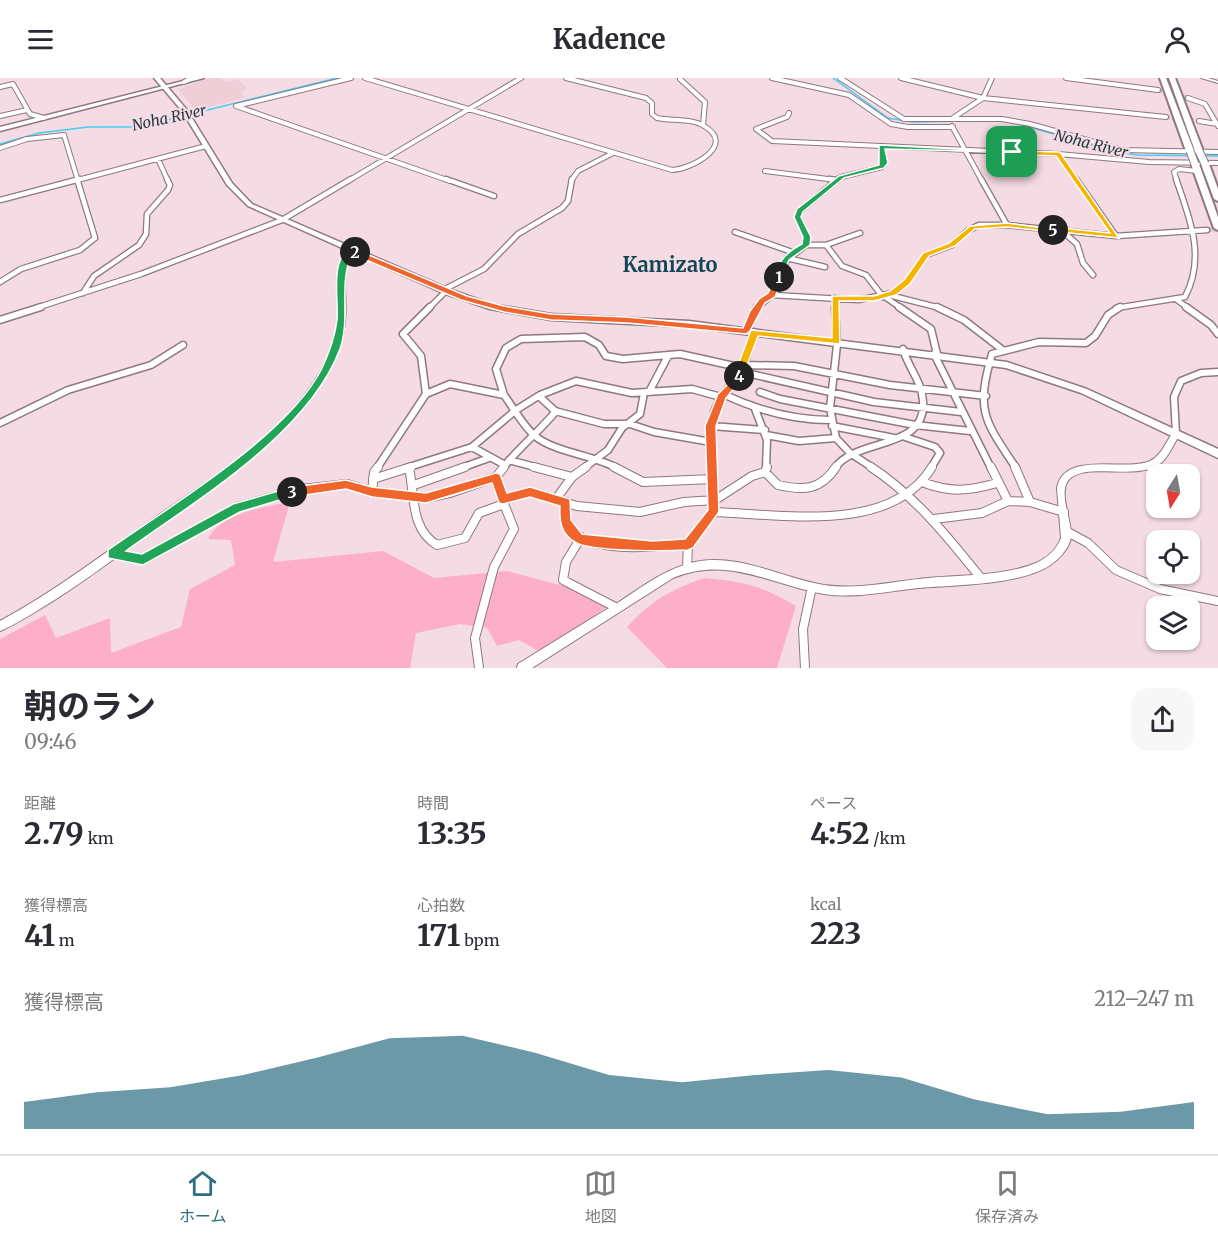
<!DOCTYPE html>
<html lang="ja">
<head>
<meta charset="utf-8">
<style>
  body { margin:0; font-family:Merriweather,"Noto Sans JP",serif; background:#f7f7f7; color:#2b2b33; height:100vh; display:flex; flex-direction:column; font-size:22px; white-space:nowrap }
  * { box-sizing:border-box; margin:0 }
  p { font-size:20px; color:#7c7c81 }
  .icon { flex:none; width:33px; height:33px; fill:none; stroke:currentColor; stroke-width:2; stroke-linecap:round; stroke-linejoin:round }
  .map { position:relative; height:590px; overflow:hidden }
  .panel { display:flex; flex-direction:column; background:#fff; flex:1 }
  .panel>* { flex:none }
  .needle { width:39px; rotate:191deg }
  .buttons { position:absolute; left:1146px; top:386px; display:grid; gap:12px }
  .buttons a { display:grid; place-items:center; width:54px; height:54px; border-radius:12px; background:#fff; box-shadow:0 2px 4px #0004; font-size:30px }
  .pin { position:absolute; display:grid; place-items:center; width:51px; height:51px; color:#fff; margin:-26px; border-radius:12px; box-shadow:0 3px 9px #0006 }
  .km { position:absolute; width:30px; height:30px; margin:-15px; border-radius:50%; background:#222; color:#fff; font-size:16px; line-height:30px; text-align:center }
  .round { display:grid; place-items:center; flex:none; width:63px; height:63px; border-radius:18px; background:#f7f7f7 }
  .headline { display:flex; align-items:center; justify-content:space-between; height:102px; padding:0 24px }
  h1 { font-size:33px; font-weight:700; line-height:45px }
  .stats { display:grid; grid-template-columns:repeat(3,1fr); gap:9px; height:102px; padding:6px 24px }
  .stats div { display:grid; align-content:center }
  .stats b { font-size:30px; font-weight:700 }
  .stats small { font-size:16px; font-weight:400 }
  .stats p { font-size:16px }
  .chart { height:168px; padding:12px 24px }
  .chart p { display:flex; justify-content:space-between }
  .chart svg { width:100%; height:108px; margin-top:6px; fill:#2d6e82; opacity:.7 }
  header { display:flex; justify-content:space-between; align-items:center; height:78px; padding:0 24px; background:#fff; font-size:27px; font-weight:700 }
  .tab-bar { display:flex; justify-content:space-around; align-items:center; height:84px; border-top:2px solid #e1e1e2; background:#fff; font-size:16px; color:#7c7c81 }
  .tab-bar a { display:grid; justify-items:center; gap:3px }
  .tab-bar .on { color:#2d6e82 }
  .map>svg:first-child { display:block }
  .built { fill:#f0ced8 }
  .green { fill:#fdafc9 }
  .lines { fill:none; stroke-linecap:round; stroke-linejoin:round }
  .stream { stroke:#42cff6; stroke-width:1.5 }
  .minor-tunnel-far1 { stroke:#ceb8bf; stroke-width:4; stroke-dasharray:4 2; stroke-linecap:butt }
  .minor-tunnel { stroke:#ceb8bf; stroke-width:4.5; stroke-dasharray:4.5 2; stroke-linecap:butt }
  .minor-far3-casing { stroke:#8f787f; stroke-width:6 }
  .minor-far2-casing { stroke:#8f787f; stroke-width:7 }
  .minor-far1-casing { stroke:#8f787f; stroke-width:9 }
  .minor-casing { stroke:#8f787f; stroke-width:10 }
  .tertiary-casing { stroke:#8f787f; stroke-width:2 }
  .secondary-casing { stroke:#8f787f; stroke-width:3 }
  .primary-casing { stroke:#8f787f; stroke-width:3 }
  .trunk-casing { stroke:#8f787f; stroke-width:4 }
  .minor-far3 { stroke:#fff; stroke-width:4 }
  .minor-far2 { stroke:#fff; stroke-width:4.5 }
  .minor-far1 { stroke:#fff; stroke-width:6 }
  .minor { stroke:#fff; stroke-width:8 }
  .tertiary { fill:#fff; fill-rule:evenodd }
  .secondary { fill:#fff; fill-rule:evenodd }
  .primary { fill:#fff; fill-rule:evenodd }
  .trunk { fill:#fff; fill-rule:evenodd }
  .trunk-bridge-casing { stroke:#8f787f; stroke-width:9; stroke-linecap:butt }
  .trunk-bridge { stroke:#fff; stroke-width:7 }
  .split-1 { fill:#22a559; stroke:#fff; stroke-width:1.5 }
  .split-2 { fill:#f0652b; stroke:#fff; stroke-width:1.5 }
  .split-3 { fill:#22a559; stroke:#fff; stroke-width:1.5 }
  .split-4 { fill:#f0652b; stroke:#fff; stroke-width:1.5 }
  .split-5 { fill:#f5b400; stroke:#fff; stroke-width:1.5 }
  .split-6 { fill:#f5b400; stroke:#fff; stroke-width:1.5 }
  .labels { text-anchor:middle; stroke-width:4.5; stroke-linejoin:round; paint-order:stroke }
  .far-water-label { font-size:15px; font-style:italic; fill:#233a41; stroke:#f5dbe3 }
  .quarter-label { font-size:20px; font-weight:bold; fill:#104756; stroke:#f5dbe3 }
</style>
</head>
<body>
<header><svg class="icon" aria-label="menu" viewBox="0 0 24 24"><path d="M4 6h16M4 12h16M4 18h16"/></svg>Kadence<svg class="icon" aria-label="person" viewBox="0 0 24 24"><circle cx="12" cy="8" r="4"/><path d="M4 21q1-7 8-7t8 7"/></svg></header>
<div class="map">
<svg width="1218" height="590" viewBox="0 0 1218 590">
  <rect width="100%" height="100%" fill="#f5dbe3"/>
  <path class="built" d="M210 0H219L227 4 238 1 246 10 241 16 245 19 196 33 178 11Z"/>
  <path class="green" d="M290 424 273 484 383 473 434 500 507 493 582 513 608 528 542 575 519 562 497 568 487 550 460 546 416 555 410 590H0V561L45 537 56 560 110 540 111 575 181 549 190 511 235 487 231 462 208 461C220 435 265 429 290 424Z
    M704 500C743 503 763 508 796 528L777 590H667L627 549C652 522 670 512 704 500Z"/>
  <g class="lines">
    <path class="stream" d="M833 0 888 40 912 44 970 43
      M1015 45 1113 73 1137 77 1218 78
      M0 66 39 55 88 49H139L337 0"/>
    <path class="minor-tunnel-far1" d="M1158 12 1188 20
      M1166 39 1199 43"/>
    <path class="minor-tunnel" d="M1207 152 1218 151"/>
    <defs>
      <path id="minor-far3" d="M351 0 236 28 450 103
        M365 0 672 92C692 91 737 67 704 48 691 40 672 43 657 40L652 36V25L646 20 566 0
        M772 0 849 17 891 46 908 49H953
        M840 0 904 41H1002L1030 46 1123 72 1218 74
        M901 0 983 20 1166 39
        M1066 0 1158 12
        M680 1 705 24 703 47
        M184 4 192 0
        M0 9 13 6 30 36 44 40
        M1188 20 1205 26 1218 48
        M789 35 787 39 756 51 772 63 1058 76 1149 84 1218 85
        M0 38 27 32
        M953 40 983 20 992 0
        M1199 43 1217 46
        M952 48 982 103
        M0 70 27 61 64 57 78 103
        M1058 76 1077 103
        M158 81 168 103
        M765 93 836 102
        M74 103 206 68
        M348 103 521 0
        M571 103 578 93 613 75
        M837 103 841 99 882 89 885 85 881 69
        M1177 103 1174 94 1179 91 1197 93"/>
      <path id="minor-far2" d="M446 101 494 118
        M829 101 836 102
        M981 101 1007 147
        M1076 101 1116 158
        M0 122 80 101
        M1061 152 1077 166 1083 185 1093 197
        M735 154 792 174
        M806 167H826L860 155
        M826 167 842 188 866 197 883 219
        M787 180 825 189
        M0 204 21 191 80 172 95 160 77 101
        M443 212 484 191 518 156 562 130 568 123 572 101
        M83 215 94 198 139 167 146 156 147 136 168 112 170 107 167 101
        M772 217 787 182 806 167 807 159 798 139 800 133 838 101
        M889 217 940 230
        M885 219 901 230
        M835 220V230
        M1177 222 1188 230
        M36 230 141 196 282 142 351 101
        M429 230 446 213
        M757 230 772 217 858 222 893 215 907 204 926 177 952 167 967 153 979 147H1007L1116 158 1207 152
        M1116 230 1185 219C1206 179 1190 141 1176 101"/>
      <path id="minor-far1" d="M835 229 837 267 830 330 836 360 850 375 873 390
        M899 229 931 251 937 276
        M937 229 964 242 1004 273
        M1186 229 1211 247 1218 256
        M0 242 41 229
        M746 253 757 229
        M934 276 991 390
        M744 287 794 288 890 307 986 318
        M742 294 874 324 961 334
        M649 314 668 278
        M760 314 780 321 915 347 970 353
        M426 316 421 278 403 256 430 229
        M723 316C757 332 792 342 830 342
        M504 317 496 291 506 270 521 261 585 259 599 267 606 278 623 281 680 276 743 290
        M539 318 555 333 604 346H630L654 354 711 364
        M755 331 767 362 766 390
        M0 345 68 312 151 287 183 267
        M711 348 765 352
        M832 348 894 360
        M1176 356 1174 319 1181 303 1201 295 1218 294
        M766 357 799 363 836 360
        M905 359 935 369 940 375 931 390
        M472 369 505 387
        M509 382 539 390
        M377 390 426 316 450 306 504 317C513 329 523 348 535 358 554 374 593 377 617 390
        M406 390 472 369 516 332 540 317 576 303 632 315 692 311 721 319
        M461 390 489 380
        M503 390C519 369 539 354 556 333
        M584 390 608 372 622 350 640 336 644 315
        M712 390 711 348 714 334 721 319 742 294 754 254
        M835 390C856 359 927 373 923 323 922 304 908 289 903 271
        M1016 390C985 343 975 334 992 276L1039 264 1086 265 1095 258 1108 237 1120 229"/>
      <path id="minor" d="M534 389 572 399
        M614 389 643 404 713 401
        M871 389C915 418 947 458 980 499
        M1015 389 1030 424
        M409 390C415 417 410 451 437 467L465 460 479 435 504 426 503 421
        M765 394 778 407C804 413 821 412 836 389
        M496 399 503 421 530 414 577 428 640 434 684 424 715 422 752 398 765 394 767 389
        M373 401 411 389
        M922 404C950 415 969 413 997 405
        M414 407 465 389
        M372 414 374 394 378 389
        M556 421 572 399 586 389
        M1008 423 1030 424 1064 434
        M566 424 565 442 569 452C600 476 651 469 688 466
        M714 434C780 436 891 457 932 389
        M934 441 982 435 1008 423 991 389
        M1066 453 1088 465 1116 492 1160 511 1218 523
        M580 461 566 484 563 502 617 530
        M113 476 143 482 237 429 302 411 347 406 372 414 426 420 450 415 496 399 504 389
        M687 491 688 466 714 434 712 389
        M479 590 475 560 494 489 514 451 504 426
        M805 590 803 551 812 509"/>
      <path id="tertiary" d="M1201 0H1208L1218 3V5Z
        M351 170 354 172C339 196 348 217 345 243 344 258 339 273 332 286 292 364 213 407 145 458 111 483 77 509 40 531 27 539 14 547 0 553V543C55 513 105 475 156 439 217 396 286 356 323 289 331 274 337 258 339 241 341 215 333 194 349 171Z
        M1176 353 1179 354 1180 356 1179 358C1173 367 1169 378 1161 385 1139 403 1093 385 1072 399 1055 410 1073 443 1071 460 1069 471 1058 482 1049 488 1019 507 955 507 919 510 887 513 856 521 824 516 771 507 729 477 673 500L532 590H517L518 586C552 565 585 544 619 524 643 508 667 490 695 484 739 475 782 500 824 507 859 512 894 503 928 500 962 497 1005 498 1036 485 1047 480 1057 471 1061 460L1057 410C1064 372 1125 394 1150 383 1161 378 1166 364 1173 354Z"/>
      <path id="secondary" d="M154 0H160L187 32 232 105 252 126 449 211 491 226 551 236 689 243 1007 284 1087 311 1218 371V380L1081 315 1006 290 689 249 551 242 490 231 443 215 248 128 227 107 182 33Z"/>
      <path id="primary" d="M195 0H204L0 53V49Z"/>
      <path id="trunk" d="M1160 0H1166L1194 73 1193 75 1186 73Z
        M1169 0H1175L1203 73 1202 75 1195 73Z
        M1192 84 1199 86 1218 139V152L1214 150 1191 86Z
        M1202 84 1209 86 1218 111V123L1214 121 1201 86Z"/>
    </defs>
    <use href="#minor-far3" class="minor-far3-casing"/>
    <use href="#minor-far2" class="minor-far2-casing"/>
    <use href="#minor-far1" class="minor-far1-casing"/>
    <use href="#minor" class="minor-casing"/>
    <use href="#tertiary" class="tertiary-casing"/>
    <use href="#secondary" class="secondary-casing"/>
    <use href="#primary" class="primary-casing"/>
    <use href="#trunk" class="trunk-casing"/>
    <use href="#minor-far3" class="minor-far3"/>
    <use href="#minor-far2" class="minor-far2"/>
    <use href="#minor-far1" class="minor-far1"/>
    <use href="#minor" class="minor"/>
    <use href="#tertiary" class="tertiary"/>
    <use href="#secondary" class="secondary"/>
    <use href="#primary" class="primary"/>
    <use href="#trunk" class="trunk"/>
    <defs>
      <path id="trunk-bridge" d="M1190 73 1195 86
        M1199 73 1205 86"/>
    </defs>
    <use href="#trunk-bridge" class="trunk-bridge-casing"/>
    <use href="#trunk-bridge" class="trunk-bridge"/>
  </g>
  <path class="split-1" d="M879 67 1016 74 885 71 888 85 884 90 844 100 803 134 801 139 811 159 810 167 789 182 782 201H776C775 185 788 173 802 166L803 159 794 139 797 131 839 98 879 87Z"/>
  <path class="split-2" d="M352 172H357L467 218 504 228 551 236 627 239 743 250 750 233 759 221 768 215 776 198 783 199 775 219 765 225 750 253 746 256 627 245 551 242 504 234 461 222 352 176Z"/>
  <path class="split-3" d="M351 170 359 174 352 176C338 205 351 240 340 271 308 356 198 421 126 473L142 476 233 426 292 409 296 411V417L240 434 143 487 108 480V472C170 428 289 357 322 290 329 275 335 259 337 242 339 222 329 181 351 170Z"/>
  <path class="split-4" d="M739 295 744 298 726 320 716 348 719 434 693 470 688 472C668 473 590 474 575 464 561 456 559 443 560 428L530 419 503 426 499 425 492 405 426 425 372 419 346 411 292 419 286 414 292 409 346 402 372 409 426 415 496 395 500 396 507 415 530 409 570 421 571 442 582 456 652 463 685 461 708 432 705 348 718 316Z"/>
  <path class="split-5" d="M1007 145 1057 152 1053 154 1007 149 975 151 955 168 929 178 910 206 896 217 874 223H839L840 266 758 258 742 301 734 298 751 252 832 260V218H874L890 213 904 202 923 175 949 165 970 148Z"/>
  <path class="split-6" d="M1010 73 1060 74 1119 160 1050 153 1053 149 1110 155 1056 78 1012 76Z"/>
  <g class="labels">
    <g class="far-water-label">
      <text transform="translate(169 40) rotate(-12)" y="5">Noha River</text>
      <text transform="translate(1091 66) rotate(14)" y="5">Noha River</text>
    </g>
    <g class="quarter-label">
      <text x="670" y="194">Kamizato</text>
    </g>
  </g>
</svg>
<div class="buttons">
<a><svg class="needle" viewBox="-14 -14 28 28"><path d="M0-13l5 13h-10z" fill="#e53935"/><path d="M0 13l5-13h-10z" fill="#7c7c81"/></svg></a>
<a><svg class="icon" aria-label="locate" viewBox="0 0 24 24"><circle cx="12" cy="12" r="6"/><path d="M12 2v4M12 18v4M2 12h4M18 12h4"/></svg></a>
<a><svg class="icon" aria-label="layers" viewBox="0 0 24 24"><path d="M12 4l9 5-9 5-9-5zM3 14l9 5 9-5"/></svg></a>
</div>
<div class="pin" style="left:1012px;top:74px;background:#1e9e55"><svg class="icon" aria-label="arrive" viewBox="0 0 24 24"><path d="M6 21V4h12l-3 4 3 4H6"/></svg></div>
<b class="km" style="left:779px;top:199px">1</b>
<b class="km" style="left:355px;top:174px">2</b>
<b class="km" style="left:292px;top:414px">3</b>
<b class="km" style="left:739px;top:298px">4</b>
<b class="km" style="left:1053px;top:152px">5</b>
</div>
<section class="panel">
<div class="headline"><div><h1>朝のラン</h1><p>09:46</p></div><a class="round"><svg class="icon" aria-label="share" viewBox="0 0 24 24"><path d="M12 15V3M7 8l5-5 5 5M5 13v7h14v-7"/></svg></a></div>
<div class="stats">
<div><p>距離</p><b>2.79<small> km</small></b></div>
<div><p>時間</p><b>13:35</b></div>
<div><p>ペース</p><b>4:52<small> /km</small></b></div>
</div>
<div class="stats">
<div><p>獲得標高</p><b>41<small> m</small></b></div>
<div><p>心拍数</p><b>171<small> bpm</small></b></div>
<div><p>kcal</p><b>223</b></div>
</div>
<div class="chart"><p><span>獲得標高</span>212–247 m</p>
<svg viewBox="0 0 160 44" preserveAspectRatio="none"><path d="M0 44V33L10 29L20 27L30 22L40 15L50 7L60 6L70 13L80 22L90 25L100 22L110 20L120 23L130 32L140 38L150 37L160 33V44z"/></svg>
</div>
</section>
<nav class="tab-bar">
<a class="on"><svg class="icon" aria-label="home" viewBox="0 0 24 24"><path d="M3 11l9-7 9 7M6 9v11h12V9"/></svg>ホーム</a>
<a><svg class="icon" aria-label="map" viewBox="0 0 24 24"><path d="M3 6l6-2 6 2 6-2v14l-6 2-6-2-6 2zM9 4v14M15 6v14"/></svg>地図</a>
<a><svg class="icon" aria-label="saved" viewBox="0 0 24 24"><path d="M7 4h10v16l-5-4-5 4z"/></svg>保存済み</a>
</nav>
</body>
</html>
